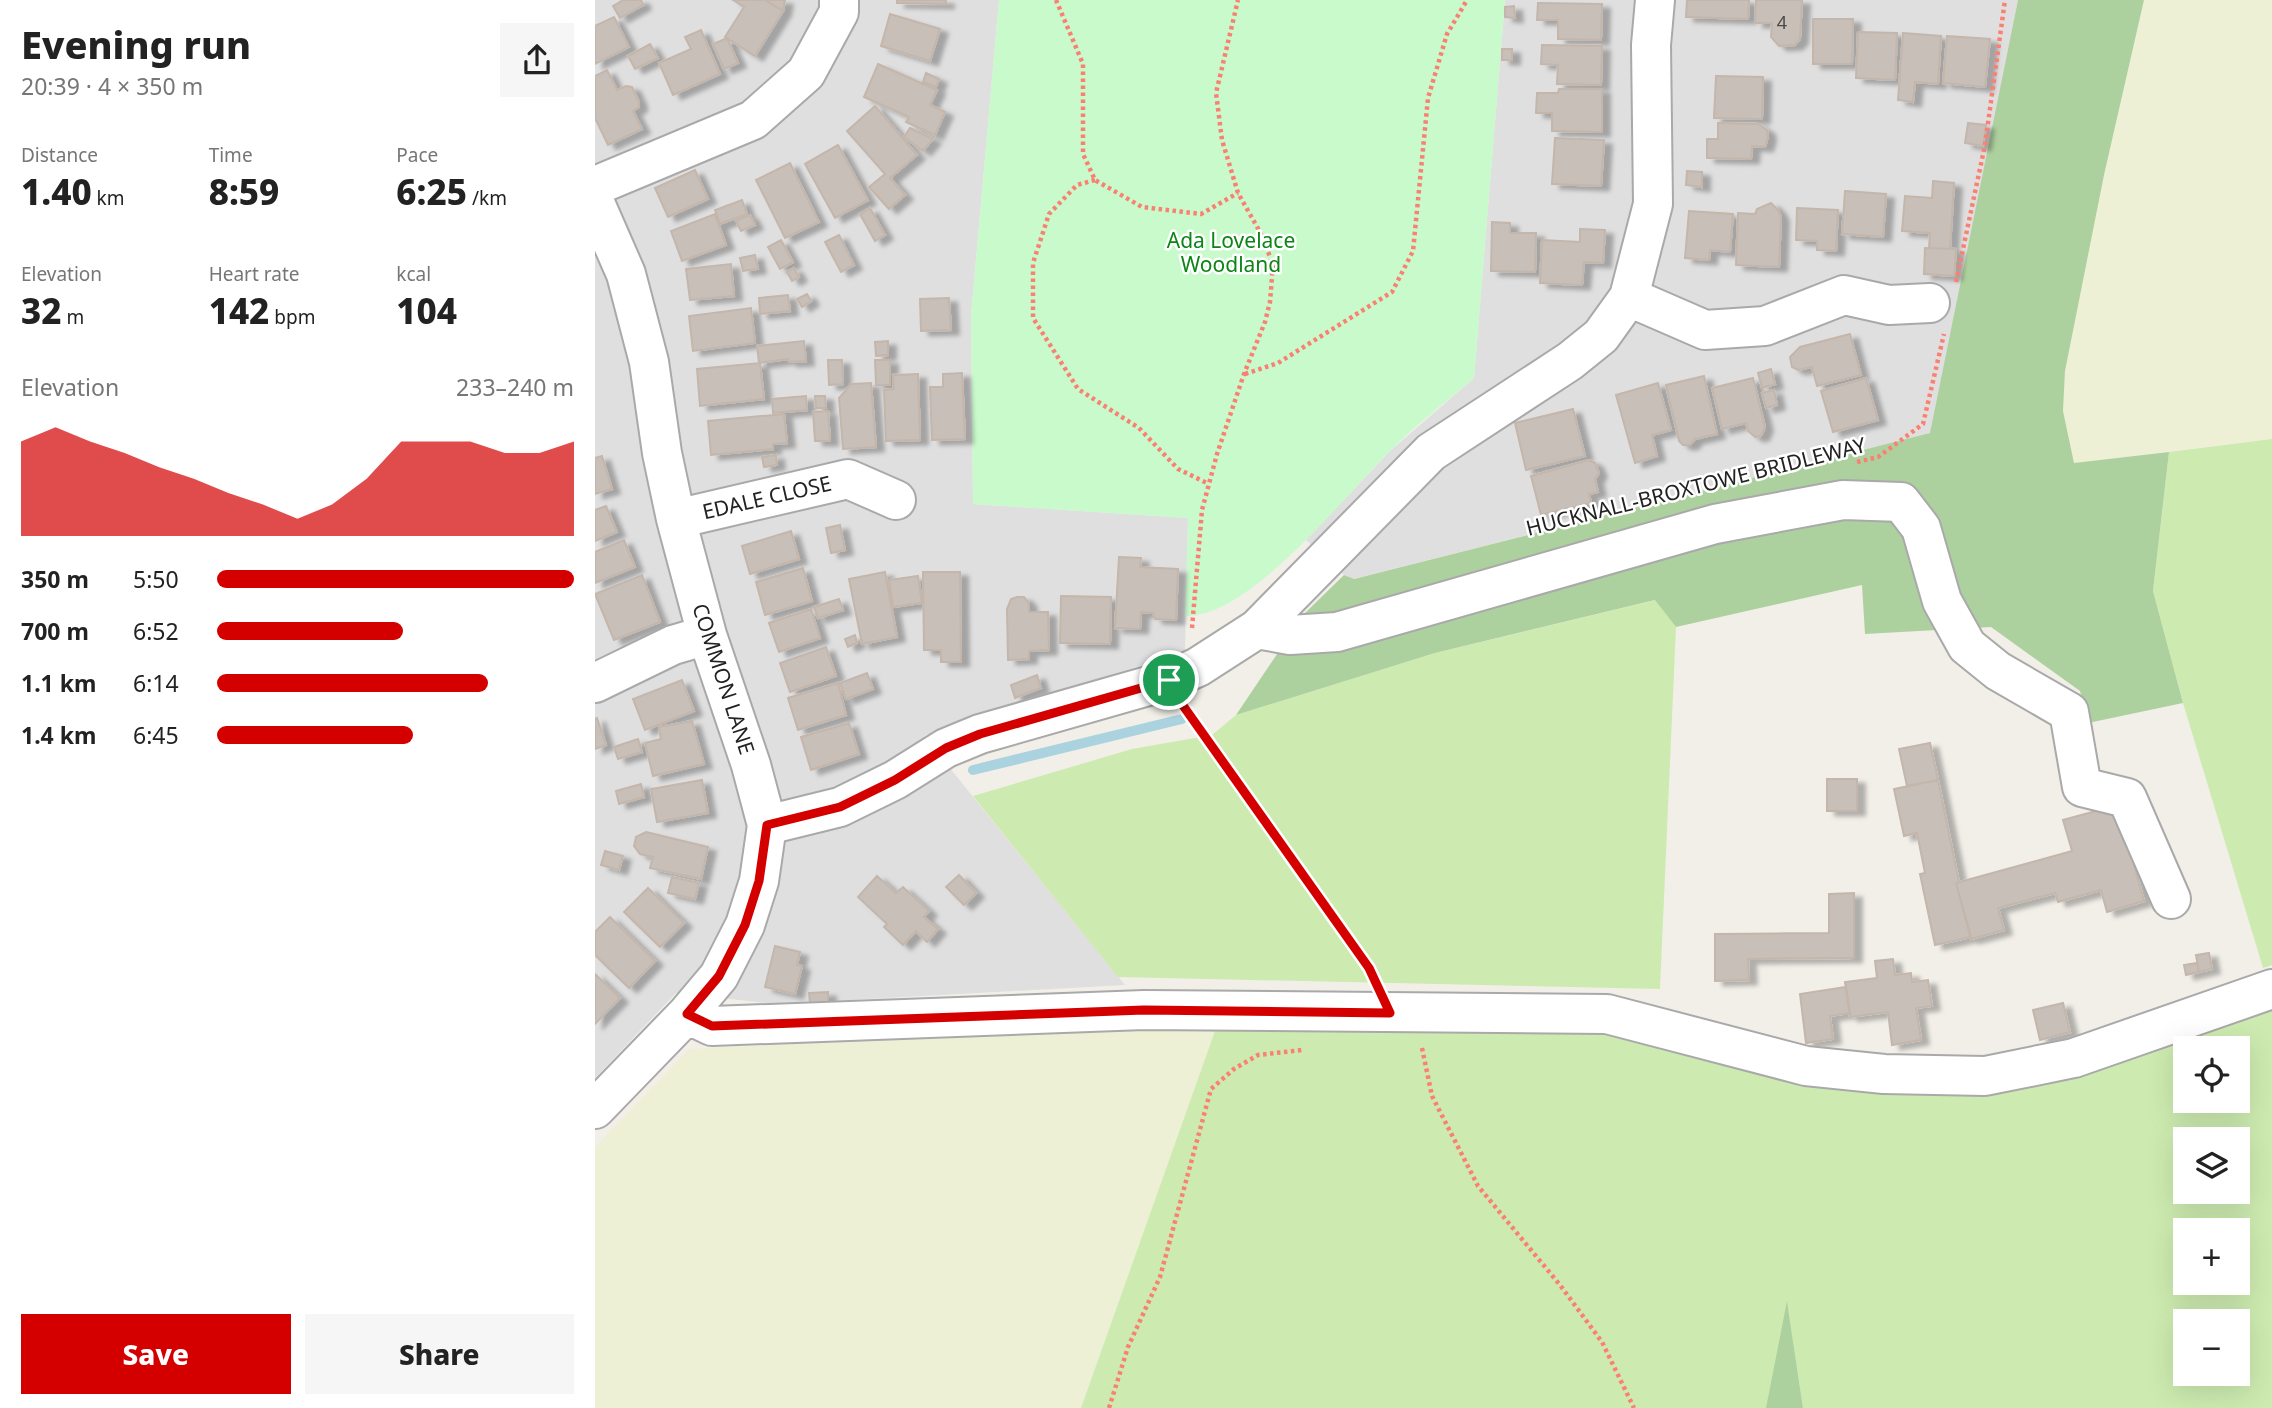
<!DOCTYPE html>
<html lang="en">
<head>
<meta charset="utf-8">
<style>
  body { margin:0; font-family:"Noto Sans",sans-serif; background:#f6f6f6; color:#222; height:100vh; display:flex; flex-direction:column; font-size:26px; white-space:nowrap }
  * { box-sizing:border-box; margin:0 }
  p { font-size:23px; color:#767676 }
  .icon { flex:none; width:38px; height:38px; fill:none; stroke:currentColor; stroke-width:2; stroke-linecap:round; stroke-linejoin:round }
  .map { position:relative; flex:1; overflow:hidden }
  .details { display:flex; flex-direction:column; background:#fff; width:595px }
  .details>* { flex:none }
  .tools { position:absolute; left:1578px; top:1036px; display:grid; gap:14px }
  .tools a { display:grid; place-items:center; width:77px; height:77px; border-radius:0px; background:#fff; box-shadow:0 7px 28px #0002; font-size:35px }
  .pin { position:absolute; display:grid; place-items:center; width:60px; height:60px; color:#fff; margin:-30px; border:4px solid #fff; border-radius:50%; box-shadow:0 2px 7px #0007 }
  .round { display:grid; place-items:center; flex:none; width:74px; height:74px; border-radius:0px; background:#f6f6f6 }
  .head { display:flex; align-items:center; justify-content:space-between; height:119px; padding:0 21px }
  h1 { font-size:38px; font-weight:800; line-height:52px }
  .metrics { display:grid; grid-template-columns:repeat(3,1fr); gap:10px; height:119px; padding:7px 21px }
  .metrics div { display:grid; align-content:center }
  .metrics b { font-size:35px; font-weight:800 }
  .metrics small { font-size:19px; font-weight:400 }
  .metrics p { font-size:19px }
  .chart { height:196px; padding:14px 21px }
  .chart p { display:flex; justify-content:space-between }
  .chart svg { width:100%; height:126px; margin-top:7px; fill:#d40000; opacity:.7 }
  .button { display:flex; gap:14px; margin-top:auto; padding:14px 21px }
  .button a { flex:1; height:80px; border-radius:0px; background:#d40000; color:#fff; font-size:28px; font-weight:800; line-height:80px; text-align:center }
  .button a+a { background:#f6f6f6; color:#222 }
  ul { padding:0 21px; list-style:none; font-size:23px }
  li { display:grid; grid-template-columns:112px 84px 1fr; align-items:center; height:52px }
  li i { height:18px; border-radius:9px; background:#d40000 }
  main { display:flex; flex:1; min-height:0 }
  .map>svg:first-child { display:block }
  .residential { fill:#e0dfdf }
  .farmland { fill:#eef0d5 }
  .grass { fill:#cdebb0; fill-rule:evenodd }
  .forest { fill:#add19e }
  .park { fill:#c8facc }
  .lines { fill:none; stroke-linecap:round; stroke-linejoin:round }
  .stream { stroke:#aad3df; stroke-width:10 }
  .building { fill:#c7bfb8; stroke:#c4b6ab; stroke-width:2; filter:url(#shadow) }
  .minor-casing { stroke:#a9a9a9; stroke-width:42 }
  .path { stroke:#fa8072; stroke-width:4.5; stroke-dasharray:3.5 3.5; stroke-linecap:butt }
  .minor { stroke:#fff; stroke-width:38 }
  .route-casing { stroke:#fff; stroke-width:14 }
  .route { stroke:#d40000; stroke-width:9 }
  .labels { text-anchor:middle; stroke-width:5; stroke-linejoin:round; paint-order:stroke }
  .number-label { font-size:18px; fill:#4b4948 }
  .park-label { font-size:21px; fill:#0c8416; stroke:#fff }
  .street-label { font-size:21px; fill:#222; stroke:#fff }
</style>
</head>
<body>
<main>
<section class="details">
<div class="head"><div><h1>Evening run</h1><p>20:39 · 4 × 350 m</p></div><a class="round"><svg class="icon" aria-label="share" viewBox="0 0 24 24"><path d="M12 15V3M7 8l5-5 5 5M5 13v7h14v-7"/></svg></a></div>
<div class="metrics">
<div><p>Distance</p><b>1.40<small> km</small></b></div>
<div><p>Time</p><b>8:59</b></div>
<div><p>Pace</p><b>6:25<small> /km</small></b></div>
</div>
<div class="metrics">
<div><p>Elevation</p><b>32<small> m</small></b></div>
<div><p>Heart rate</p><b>142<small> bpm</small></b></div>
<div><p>kcal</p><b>104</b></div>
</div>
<div class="chart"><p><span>Elevation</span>233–240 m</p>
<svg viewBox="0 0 160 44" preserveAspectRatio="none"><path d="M0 44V11L10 6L20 11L30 15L40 20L50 24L60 29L70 33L80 38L90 33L100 24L110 11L120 11L130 11L140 15L150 15L160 11V44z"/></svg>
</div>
<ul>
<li><b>350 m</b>5:50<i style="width:100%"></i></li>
<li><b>700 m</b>6:52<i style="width:52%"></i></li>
<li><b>1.1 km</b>6:14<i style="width:76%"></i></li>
<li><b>1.4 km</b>6:45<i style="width:55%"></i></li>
</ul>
<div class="button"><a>Save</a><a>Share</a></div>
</section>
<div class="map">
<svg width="1677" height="1408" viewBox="0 0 1677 1408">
  <defs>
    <filter id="shadow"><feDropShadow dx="8" dy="4.5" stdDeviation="2" flood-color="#0004"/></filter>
  </defs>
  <rect width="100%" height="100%" fill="#f2efe9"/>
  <path class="residential" d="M0 0H404L376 316 378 504 593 518 590 651 329 736 530 985 181 1004 81 993 0 1078Z
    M910 0H1423L1336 433 758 579 749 575 711 540 795 451 879 378Z"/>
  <path class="farmland" d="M1549 0H1677V439L1479 463 1468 411 1470 371 1509 175Z
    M566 1027 620 1031 486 1408H0V1147L94 1049Z"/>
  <path class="grass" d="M1677 439V965L1668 968 1588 703 1558 591 1574 452Z
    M1061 600 1081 627 1065 989 523 977 378 796 537 749 617 735 641 715 840 653Z
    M1677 1001V1408H1208L1193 1308 1173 1408H486L620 1031 1011 1027 1293 1089ZM1591 1048H1643V1101H1591ZM1591 1139H1643V1192H1591ZM1591 1230H1643V1283H1591ZM1591 1321H1643V1374H1591Z"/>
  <path class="forest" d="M1423 0H1549L1509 175 1470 371 1468 411 1479 463 1574 452 1558 591 1588 703 1493 723 1485 691 1396 627 1270 634 1267 585 1081 627 1060 600 840 653 641 715 709 614 749 575 759 579 1335 433Z
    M1192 1301 1208 1408H1171Z"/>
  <path class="park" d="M404 0H910L879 378C851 402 820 425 794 452 749 496 655 618 590 616L593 518 378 504 376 316Z"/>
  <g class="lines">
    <path class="stream" d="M378 770 587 719"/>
  </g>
  <path class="building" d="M28 0H46L48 5 25 18 18 6Z
    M138 0H170L188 11 160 56 130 37 149 7Z
    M170 0H190L188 11Z
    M302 0H351V4L302 3Z
    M1092 0H1154L1153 19 1091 17Z
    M1161 0H1207L1205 39 1200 45 1184 46 1176 37 1177 23H1160Z
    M943 3 1007 4 1006 40 963 39V20H942Z
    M919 6 920 18 910 17V7Z
    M295 14 345 29 335 61 286 46Z
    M19 17 34 47 0 64V26Z
    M1218 19H1258L1257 64H1218Z
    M106 30 125 74 78 95 64 63 96 49 90 37Z
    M1263 32 1302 33 1300 80 1261 78Z
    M1308 33 1346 36 1343 84 1320 82 1318 102 1303 100Z
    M1352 36 1395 39 1390 87 1348 83Z
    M132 38 143 63 129 69 118 44Z
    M55 44 63 58 40 69 33 56Z
    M947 45 1007 46 1006 85 962 84 963 65 946 64Z
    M907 49H917V60H907Z
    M283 64 342 90 335 105 350 112 340 135 311 122 314 117 269 97Z
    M12 70 22 90 31 86 37 87 44 102V107L38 111 47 129 13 145 0 118V76Z
    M331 73 344 79 341 87 328 82Z
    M1121 76 1168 77 1167 119 1119 118Z
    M964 89H1007V132L957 131V113H941L942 93H963Z
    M280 106 322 155 295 178 310 195 294 209 274 187 290 174 252 131Z
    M1123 123 1163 124 1172 130 1173 137 1170 147 1157 146 1156 159 1112 158V139H1123Z
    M1373 123 1391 125 1388 146 1370 143Z
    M315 128 338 139 328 151 309 137Z
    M960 138 1009 140 1006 186 957 184Z
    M243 145 273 200 240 218 210 164Z
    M195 163 224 222 190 238 161 180Z
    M100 170 113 199 73 217 60 188Z
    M1092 171 1107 172V187L1091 185Z
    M1338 181 1359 183 1355 249 1334 248 1335 233 1307 231 1310 196 1337 198Z
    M1250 191 1291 194 1288 237 1247 234Z
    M147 200 152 214 125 224 120 210Z
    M1176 203 1183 210 1186 217 1184 267 1141 265 1143 213 1160 214 1162 209Z
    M275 208 290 235 280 241 265 214Z
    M1202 208 1243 210 1241 251 1222 250V241L1201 240Z
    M1094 211 1138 214 1135 252 1115 250 1114 260 1090 258Z
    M120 214 131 245 87 261 76 231Z
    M155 215 160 225 146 231 141 221Z
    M897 222 915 223V233H941L940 272 896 271Z
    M985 229 1010 230 1008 263 989 262 987 285 945 283 947 240 985 242Z
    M244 235 259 265 246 272 230 242Z
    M186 240 198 262 185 269 173 247Z
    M1330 248 1361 249 1359 276 1329 274Z
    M160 255 163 269 148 271 145 258Z
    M136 264 139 296 95 300 91 269Z
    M199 268 204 277 197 281 192 272Z
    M212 294 216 301 207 307 202 299Z
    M193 295 195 311 165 314 164 298Z
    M354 298 356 330 326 331 325 299Z
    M156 308 160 343 98 351 94 316Z
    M1255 334 1266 375 1222 386 1217 367 1203 370 1197 367 1195 357 1205 347Z
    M209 341 211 361 194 362 193 359 164 363 162 346Z
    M293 341V355L281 356 280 342Z
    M233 360H247L248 384 234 385Z
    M280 360H295V385H281Z
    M165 363 169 399 105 406 102 369Z
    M1176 369 1180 384 1167 388 1163 373Z
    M367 373 370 439 337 440 335 387H348V374Z
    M323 374 325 440 291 441 289 390 299 389 298 375Z
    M1109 376 1122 434 1100 439 1095 445H1088L1084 441 1071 385Z
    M1158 378 1170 427 1166 436 1160 437 1153 431 1151 423 1127 429 1117 388Z
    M1271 378 1283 420 1238 432 1226 391Z
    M276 383 281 447 248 449 244 398 256 384Z
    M1063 383 1076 430 1057 435 1062 456 1040 463 1021 395Z
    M1179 390 1182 405 1171 408 1167 393Z
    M211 396 212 410 178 413 177 399Z
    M220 396H230L231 408H221Z
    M978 409 990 456 931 470 920 423Z
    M233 411 235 441H220L218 412Z
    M189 414 192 443 178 444V449L116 455 113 421Z
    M181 455 182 465 169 467 167 457Z
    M7 456 17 489 0 494V458Z
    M994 460 1000 463 1004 473 1000 479 1003 492 994 494 996 503 946 515 936 476Z
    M11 506 22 532 0 541V510Z
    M245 525 250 550 236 553 231 528Z
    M196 531 204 559 155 574 147 546Z
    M29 540 40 567 0 583V552Z
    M524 557 546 558 545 567 583 569 581 620 560 619 558 613 546 612 545 629 520 628Z
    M208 568 217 601 170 615 161 582Z
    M290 572 302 637 267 644 254 579Z
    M328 572H365L366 662H346V650H329Z
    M47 575 65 622 19 640 0 594Z
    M323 576 327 603 298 607 294 580Z
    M466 596 516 597 515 644 465 643Z
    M422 597H429L434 603V612H453L454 650 434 651V659L413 660 412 609 416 599Z
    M244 599 248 610 223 618 219 607Z
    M216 609 225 638 184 652 174 623Z
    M260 635 262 643 253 647 250 639Z
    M231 647 241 676 195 692 185 663Z
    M272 673 278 689 251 699 245 683Z
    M442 675 446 688 420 698 416 685Z
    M87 680 99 711 50 730 38 699Z
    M243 683 251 715 203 730 193 698Z
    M2 718 11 745 0 749V719Z
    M97 721 109 764 58 776 50 743 66 739 64 727Z
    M254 723 264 754 216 770 206 737Z
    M43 739 47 752 23 759 19 747Z
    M1335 743 1343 780 1312 786 1304 749Z
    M1232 779H1262V811H1232Z
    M107 780 113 813 62 822 56 789Z
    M1343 780 1364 882 1361 883 1376 937 1340 945 1325 874 1330 873 1322 833 1309 836 1299 789Z
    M46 784 49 797 24 804 21 791Z
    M1523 805 1549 901 1512 912 1506 890 1463 902 1460 893 1403 908 1409 930 1376 939 1361 883 1477 851 1468 820Z
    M51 832 113 847 106 879 55 868 58 857 45 854 39 846 41 837Z
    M10 851 28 856 24 870 6 865Z
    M364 875 381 893 369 905 351 887Z
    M282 876 301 893 308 887 334 911 329 917 343 929 332 942 321 931 308 945 289 927 292 924 263 897Z
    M77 877 104 883 100 899 73 893Z
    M53 888 89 923 65 947 29 912Z
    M1259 893V958L1153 959 1154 980 1120 981V934L1234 933V894Z
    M15 917 60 961 34 988 0 955V932Z
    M180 946 205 952 202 965 207 966 200 994 170 987Z
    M1614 953 1617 969 1604 972 1601 955Z
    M1298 959 1300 975 1316 973 1317 982 1333 980 1337 1006 1321 1008 1326 1040 1297 1045 1293 1012 1255 1017 1250 982 1282 978 1280 961Z
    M1602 963 1604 972 1591 975 1589 965Z
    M0 974 25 998 0 1024Z
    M1251 987 1255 1013 1235 1016 1238 1039 1211 1043 1205 994Z
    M233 992V1003H215L214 993Z
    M1468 1003 1475 1032 1445 1040 1438 1010Z"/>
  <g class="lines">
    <defs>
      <path id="minor" d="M0 186 158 120 211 73 244 12V0
        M0 203 31 274 54 362 67 453 81 519 112 635 156 765 172 825 164 881 150 925 124 976 92 1014 0 1109
        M1034 297 1110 330 1170 326 1249 295 1294 305 1335 303
        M81 519 253 479 301 500
        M662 629 695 635 742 632 1120 524 1248 500 1306 502 1326 528 1347 601 1372 646 1403 671 1474 712 1487 787 1532 798 1576 899
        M0 683 78 645 112 635
        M172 825 245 807 300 780 351 748 385 734 574 680 603 667 662 629 836 452 975 361 1006 336 1034 297 1058 204 1056 45 1060 0
        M92 1014 117 1026 549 1010 1012 1014 1211 1066 1289 1074 1390 1076 1479 1058 1677 989"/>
    </defs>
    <use href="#minor" class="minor-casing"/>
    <path class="path" d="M461 0 488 64V154L500 180 547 207 606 214 643 193
      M500 180 482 185 454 214 438 263V318L483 389 544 428 583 469 614 484
      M1361 282 1390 145 1410 0
      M650 374 683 363 797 292 818 251 833 98 852 34 872 0
      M1262 462 1283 457 1328 424 1349 334
      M597 628 607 510 622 454 649 374 670 322 675 302 678 264 665 232 643 193 627 140 621 93 643 0
      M592 711 777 976
      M827 1048 837 1096 883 1186 965 1285 1007 1342 1039 1408
      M514 1408 533 1347 565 1277 616 1089 639 1069 663 1055 707 1050"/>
    <use href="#minor" class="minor"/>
  </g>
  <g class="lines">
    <defs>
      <path id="route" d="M574 680 589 707 774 968 795 1013 549 1010 117 1026 92 1014 124 976 150 925 164 881 172 825 245 807 300 780 351 748 385 734Z"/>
    </defs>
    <use href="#route" class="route-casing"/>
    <use href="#route" class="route"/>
  </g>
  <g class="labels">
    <g class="number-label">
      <text x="1187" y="29">4</text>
    </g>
    <g class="park-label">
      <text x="636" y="248">Ada Lovelace<tspan x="636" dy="24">Woodland</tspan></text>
    </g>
    <g class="street-label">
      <text transform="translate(1101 487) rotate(-14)" y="7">HUCKNALL-BROXTOWE BRIDLEWAY</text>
      <text transform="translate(172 498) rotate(-13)" y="7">EDALE CLOSE</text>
      <text transform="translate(128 679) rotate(72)" y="7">COMMON LANE</text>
    </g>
  </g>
</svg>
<div class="tools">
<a><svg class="icon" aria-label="locate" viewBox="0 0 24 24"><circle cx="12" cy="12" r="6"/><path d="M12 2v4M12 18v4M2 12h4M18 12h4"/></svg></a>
<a><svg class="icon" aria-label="layers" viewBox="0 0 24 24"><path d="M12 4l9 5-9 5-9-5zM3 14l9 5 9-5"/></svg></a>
<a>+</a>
<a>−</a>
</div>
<div class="pin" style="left:574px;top:680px;background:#1e9e55"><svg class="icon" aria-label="arrive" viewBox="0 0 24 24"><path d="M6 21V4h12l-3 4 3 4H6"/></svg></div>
</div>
</main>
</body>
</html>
